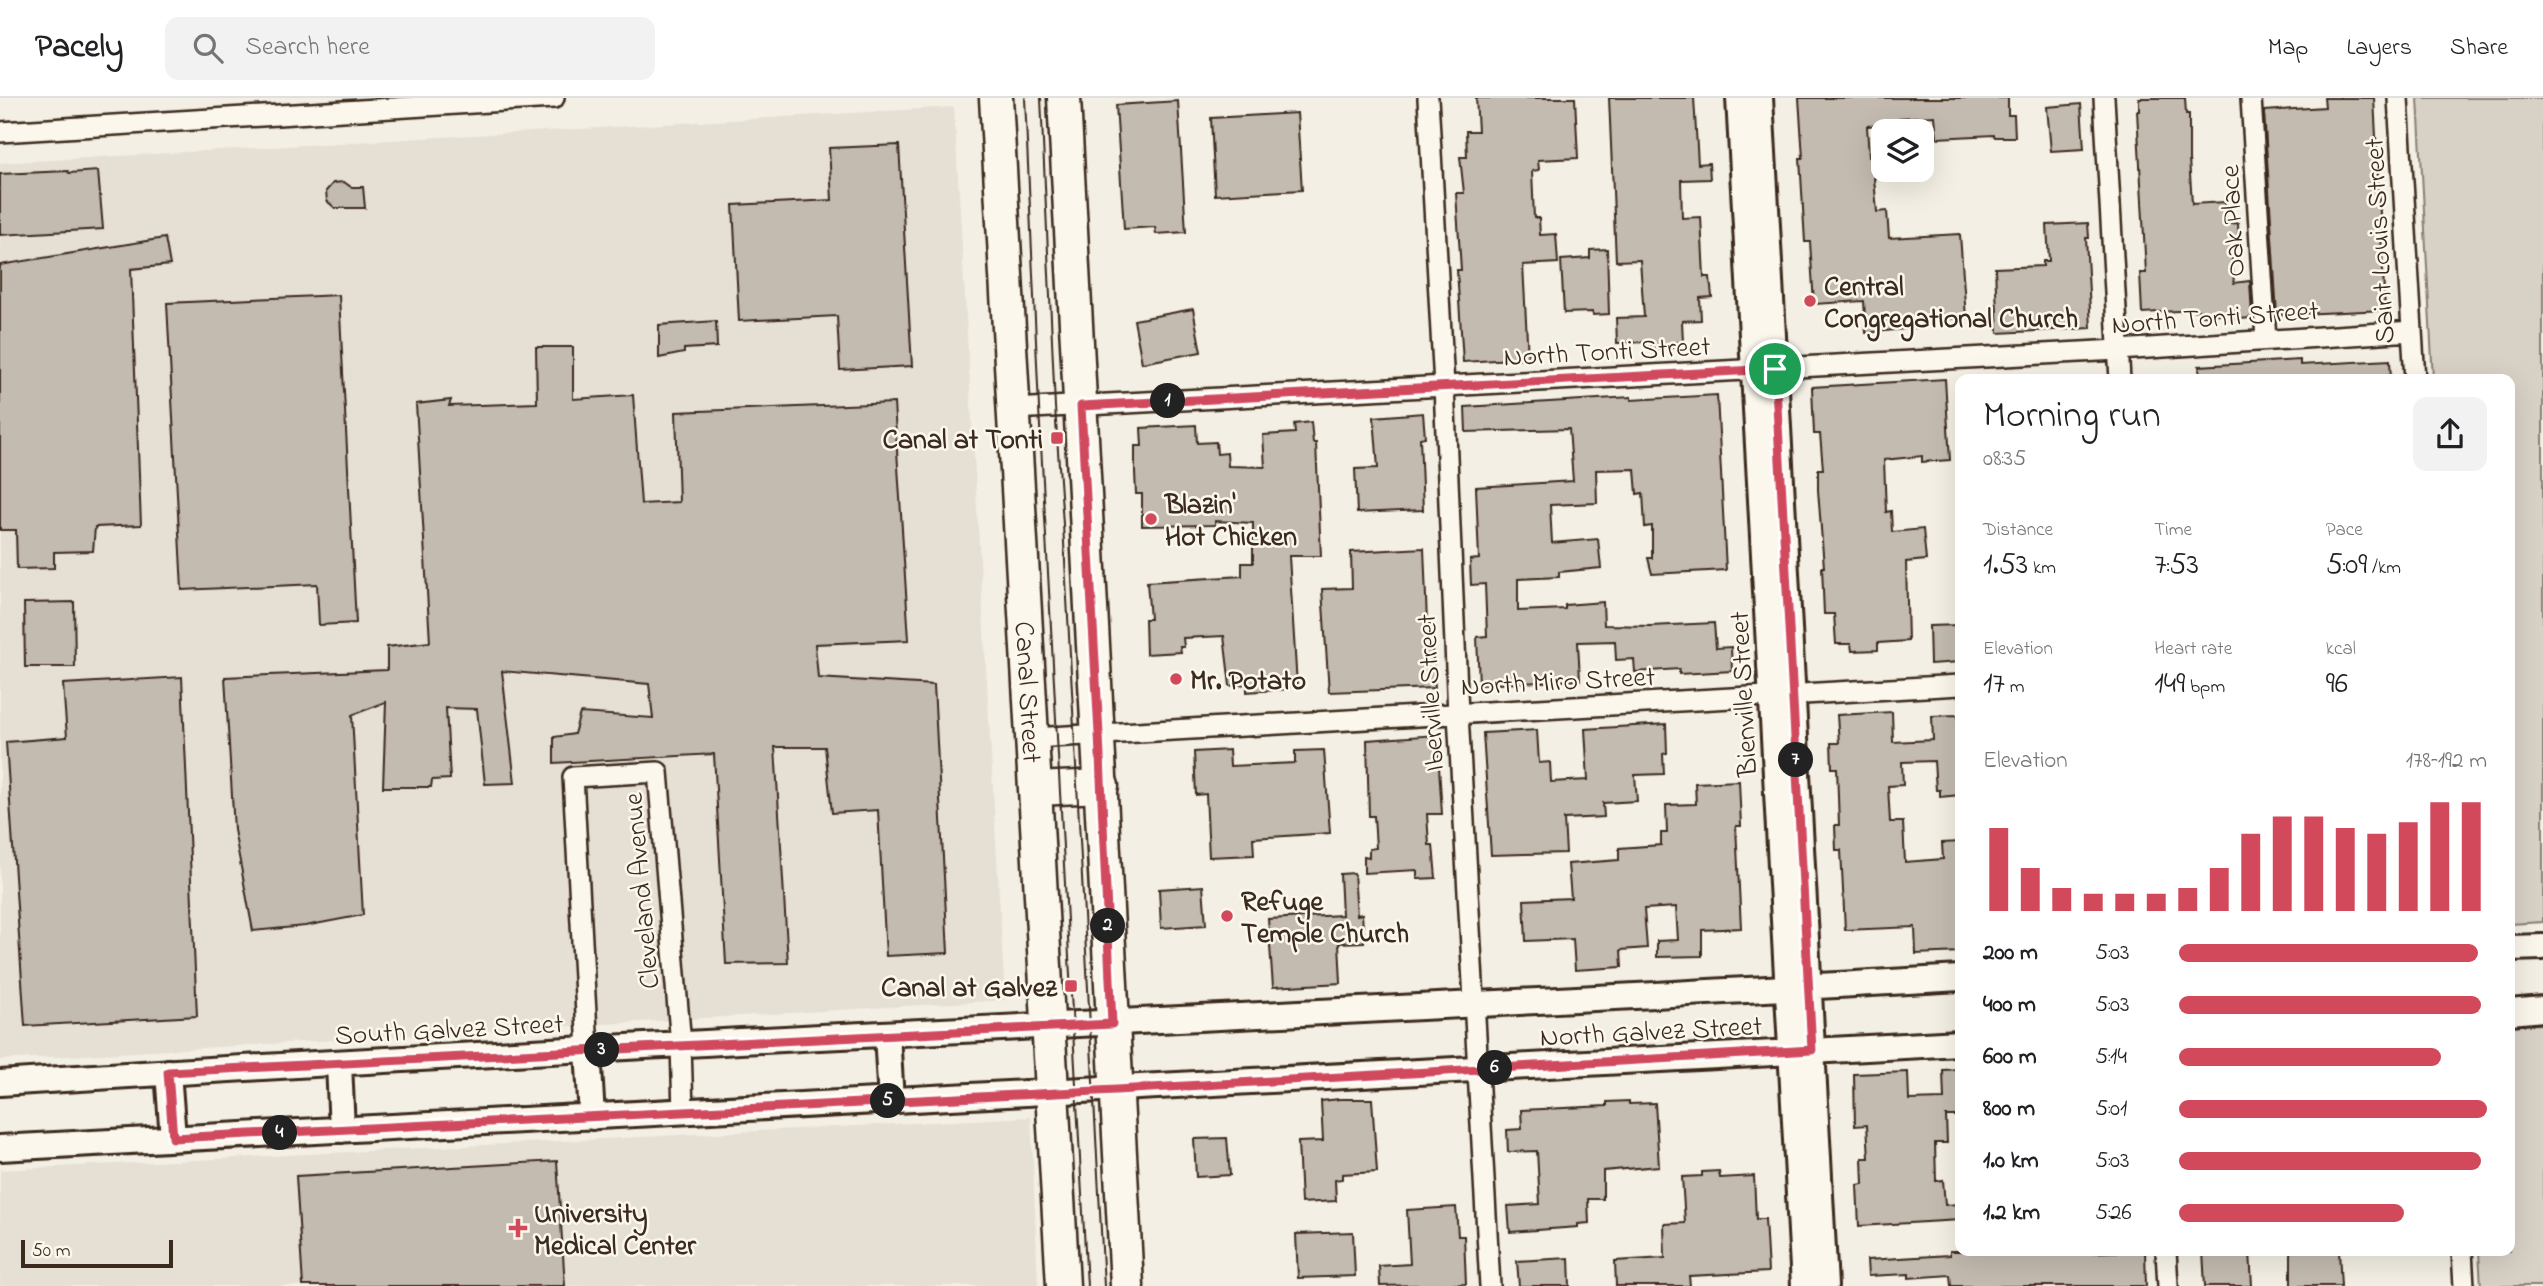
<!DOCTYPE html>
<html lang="en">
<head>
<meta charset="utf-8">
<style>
  body { margin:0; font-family:"Indie Flower",sans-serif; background:#f2f2f2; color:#202124; height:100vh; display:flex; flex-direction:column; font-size:26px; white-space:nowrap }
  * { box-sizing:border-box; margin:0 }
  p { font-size:23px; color:#757577 }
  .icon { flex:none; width:38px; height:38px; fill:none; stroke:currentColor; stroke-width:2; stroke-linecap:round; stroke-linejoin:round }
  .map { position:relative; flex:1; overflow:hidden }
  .details { position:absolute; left:1955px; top:276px; width:560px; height:882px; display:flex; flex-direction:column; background:#fff; border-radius:14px; box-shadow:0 7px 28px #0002 }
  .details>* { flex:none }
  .buttons { position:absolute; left:1871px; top:21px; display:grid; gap:14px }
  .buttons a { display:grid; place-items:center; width:63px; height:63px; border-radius:14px; background:#fff; box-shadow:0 7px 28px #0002; font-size:35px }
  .scale { position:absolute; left:21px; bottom:18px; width:152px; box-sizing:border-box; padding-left:7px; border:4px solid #3b2a1e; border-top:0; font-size:19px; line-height:24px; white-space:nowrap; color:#3b2a1e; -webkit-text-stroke:5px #fbf7ec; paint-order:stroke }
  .pin { position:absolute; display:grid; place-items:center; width:60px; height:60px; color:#fff; margin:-30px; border:4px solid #fff; border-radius:50%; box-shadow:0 2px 7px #0007 }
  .km { position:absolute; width:35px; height:35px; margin:-18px; border-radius:50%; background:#222; color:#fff; font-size:19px; line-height:35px; text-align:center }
  .round { display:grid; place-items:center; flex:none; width:74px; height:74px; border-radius:14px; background:#f2f2f2 }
  .overview { display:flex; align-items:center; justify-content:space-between; height:119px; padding:0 28px }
  h1 { font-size:38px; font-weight:600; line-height:52px }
  .figures { display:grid; grid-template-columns:repeat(3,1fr); gap:10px; height:119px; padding:7px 28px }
  .figures div { display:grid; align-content:center }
  .figures b { font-size:30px; font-weight:600 }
  .figures small { font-size:19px; font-weight:400 }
  .figures p { font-size:19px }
  .chart { height:196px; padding:14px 28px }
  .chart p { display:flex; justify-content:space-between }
  .chart svg { width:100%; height:126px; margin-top:7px; stroke:#d1495b; stroke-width:6 }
  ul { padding:0 28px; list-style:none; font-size:23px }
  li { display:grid; grid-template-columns:112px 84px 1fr; align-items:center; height:52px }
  li i { height:18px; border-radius:9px; background:#d1495b }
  header { display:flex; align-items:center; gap:42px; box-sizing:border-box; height:98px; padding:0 35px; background:#fff; border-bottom:2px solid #e0e0e0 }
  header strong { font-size:33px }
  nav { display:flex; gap:38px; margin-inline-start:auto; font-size:24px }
  .search { width:490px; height:63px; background:#f2f2f2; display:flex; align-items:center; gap:18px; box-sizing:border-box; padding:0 24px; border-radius:14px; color:#757577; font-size:26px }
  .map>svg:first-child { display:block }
  .built { fill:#e5dfd4 }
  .green { fill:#d8d1c6; stroke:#8a7e72; stroke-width:2 }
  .building { fill:#c3bbb0; stroke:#3b2a1e; stroke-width:2 }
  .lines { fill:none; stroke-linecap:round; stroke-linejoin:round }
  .minor-casing { stroke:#3b2a1e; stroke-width:24 }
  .tertiary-casing { stroke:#3b2a1e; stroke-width:30 }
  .primary-casing { stroke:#3b2a1e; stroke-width:37 }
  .minor { stroke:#fbf7ec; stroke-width:19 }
  .tertiary { stroke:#fbf7ec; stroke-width:24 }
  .primary { stroke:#fbf7ec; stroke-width:32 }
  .tram { stroke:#3b2a1e; stroke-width:2 }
  .route-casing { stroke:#fff; stroke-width:14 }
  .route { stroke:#d1495b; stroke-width:9 }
  .poi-dot { fill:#d1495b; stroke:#fbf7ec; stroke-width:2.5 }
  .labels { text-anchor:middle; stroke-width:5; stroke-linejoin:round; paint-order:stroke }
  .street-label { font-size:28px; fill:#3b2a1e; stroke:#fbf7ec }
  .poi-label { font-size:28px; font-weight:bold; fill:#3b2a1e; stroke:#fbf7ec; text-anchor:start }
</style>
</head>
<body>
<header>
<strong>Pacely</strong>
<div class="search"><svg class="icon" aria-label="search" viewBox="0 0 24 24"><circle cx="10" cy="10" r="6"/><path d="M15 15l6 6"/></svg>Search here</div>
<nav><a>Map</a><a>Layers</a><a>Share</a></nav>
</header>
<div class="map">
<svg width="2543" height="1188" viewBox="0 0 2543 1188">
  <rect width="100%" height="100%" fill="#f3efe4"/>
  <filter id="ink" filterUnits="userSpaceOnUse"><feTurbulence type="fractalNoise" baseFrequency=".0143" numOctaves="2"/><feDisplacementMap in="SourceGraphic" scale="14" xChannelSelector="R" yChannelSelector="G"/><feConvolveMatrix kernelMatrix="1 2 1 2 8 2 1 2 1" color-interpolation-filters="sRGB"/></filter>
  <g filter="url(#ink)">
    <path class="built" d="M954 9 1005 902 0 962V65Z
      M1031 1019 1038 1188H0V1072Z"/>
    <path class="green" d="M2418 0H2543V824L2510 826V282H2433Z
      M2543 926V1188H2481L2479 1153H2510V927Z"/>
    <path class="building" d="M1476 0H1575L1578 60 1538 62 1539 72 1532 73 1534 120H1539L1540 137 1556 136 1558 165 1523 167 1528 260 1463 264 1457 172H1461L1456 95H1464L1460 59H1467L1466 33H1478Z
      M1609 0H1694L1698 66 1709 65 1710 81 1681 82 1682 120 1701 119 1704 179H1710L1712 199 1700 200 1701 222 1682 223 1683 244 1671 245 1672 250 1651 251V244L1617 245 1616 220 1644 219 1640 162 1616 163Z
      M1799 0H2008V17H2014L2015 39H1995L1994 37 1937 40 1935 18 1900 20 1901 26 1867 28 1869 59 1879 58 1880 79 1874 80 1877 114 1887 113 1889 140 1960 136 1966 220 1923 222V229L1866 235 1864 203 1814 206 1810 144H1805L1800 60H1803Z
      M2139 0H2185L2186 16H2189V61L2192 106 2225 104 2226 126 2238 125 2239 150H2231L2234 185 2250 183 2252 220 2225 222V216L2203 217 2202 213 2196 212 2142 215 2140 175H2146L2137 13H2139Z
      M2324 0H2374L2385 212 2277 217 2264 13 2325 9Z
      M1178 3 1186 134 1156 136 1155 129 1124 131 1116 7Z
      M2081 6 2084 51 2051 53 2047 9Z
      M1297 15 1302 92 1215 97 1211 20Z
      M899 47 912 268 840 272 837 218 739 223 733 107 832 102 829 50Z
      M68 73 69 75 98 73 103 131 0 137V76Z
      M344 84 351 89H363L365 110H335L327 103 326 93 333 85Z
      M2088 125 2089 140H2086L2091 230 1998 235 1995 170 2043 168V163H2049L2047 127Z
      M165 140 170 167 131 171 141 427 95 429 93 453 54 454V470L17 471 16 432H0V167Z
      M1607 151 1609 216 1593 217 1592 214 1564 215 1561 162 1590 160V152Z
      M339 197 356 525 319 527 317 486 182 492 167 205Z
      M1193 211 1201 254 1142 265 1134 222Z
      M716 223 717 249 684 251V255L659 260V227Z
      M536 249H573V301L633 297 641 406 679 404 676 314 894 305 909 542 815 546 818 580 934 587 948 855 886 858 878 712 832 715 825 649H775L788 865 726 866 714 656 554 665V639L574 636 580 615 653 620 649 586 502 573 515 685 485 686 477 611 446 610 450 681 432 682 431 689H383L386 604 352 617 363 817 305 828 253 833 234 732 225 579 387 572V549L430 544 416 306 451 302 449 308 537 305Z
      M2300 262V267L2390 262 2391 282H2200L2199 268Z
      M1945 281 1950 362 1922 364V358L1884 362 1886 414 1891 413 1892 434 1923 431 1926 462 1906 464 1908 543 1878 545V552L1852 553 1851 546H1836L1834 516H1824L1822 469H1824L1818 392V371H1823L1820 336H1814L1812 289Z
      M1717 297 1726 472 1652 476 1648 460H1652V428L1645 429 1643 395 1637 396 1635 371 1596 372 1597 405 1550 407 1552 445 1598 441 1601 470 1559 474V479L1518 481V513L1565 511V507L1603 504 1604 527 1650 528 1714 525 1716 550 1731 549 1732 573 1679 576V571L1635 574 1634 561 1616 562 1615 543 1578 544 1580 582 1479 587 1477 539 1487 538 1485 486 1471 487 1470 462 1479 461 1476 389 1573 383 1569 331 1466 334 1465 309 1631 299V302Z
      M1423 315 1425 339 1420 340 1423 412 1357 415 1355 371 1378 370 1374 319Z
      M1311 324 1313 345H1316L1321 458H1289L1297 588H1289V591L1247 594V586L1230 588 1224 538 1183 540 1184 549H1180L1181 554 1146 556 1145 521H1150L1147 484 1242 478V465H1253V425L1215 423V427L1142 428V396H1136L1135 374V348H1142L1141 330 1196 327 1197 345 1216 344 1217 356 1227 355 1228 368 1265 369 1263 337 1295 335 1294 326Z
      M1424 450 1427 525 1430 524 1435 590 1329 594 1322 491 1352 490 1351 454Z
      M74 504 75 569H25L24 505Z
      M1960 527V564L1930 566 1929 528Z
      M182 579 197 918 25 928 6 644 67 639 63 586Z
      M1892 614 1893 644 1933 642 1932 618 1958 617 1960 697 1940 699V692H1936L1934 663 1902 664 1903 687 1888 688 1890 724H1903L1905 764 1943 761 1942 745 1960 744V854L1916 856 1915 829 1845 832 1841 752H1836L1835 727H1839L1837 670H1832L1831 645H1839L1837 617Z
      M1666 626 1667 655 1663 656 1664 676 1635 677 1637 703 1603 705 1604 719 1564 721 1566 755 1491 757 1483 635 1537 632 1539 665 1550 664 1551 684 1588 682 1585 631Z
      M1437 637 1442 716H1427L1429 747H1433L1436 780 1417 781V772L1364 775V758L1369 759V751L1376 750 1374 718H1369L1367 642Z
      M1229 652 1230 668 1295 665V653L1324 652 1330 735 1253 740 1254 757 1209 759 1206 696 1196 697 1194 654Z
      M1739 683 1741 728H1736L1741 830 1702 832V858L1657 859V843L1678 842 1676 809 1644 811 1647 850 1621 852 1622 869 1575 872 1573 841 1526 843 1524 802 1571 800 1568 766 1619 762V750L1661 747V735H1667L1666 707 1696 706 1695 685Z
      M1354 775 1357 817 1362 816 1364 844 1339 845 1341 885 1273 889 1268 821 1342 817 1340 776Z
      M1203 788 1206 827 1161 830 1159 791Z
      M1960 971V1018H1946L1947 1045H1935L1936 1083 1943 1082 1945 1107 1960 1106V1122L1859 1128 1857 1087 1863 1086 1862 1060H1869L1867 1027 1855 1028 1854 976 1908 974 1909 1002 1944 1001 1943 972Z
      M1340 1001H1372L1377 1074 1342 1076V1081L1335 1082 1336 1103 1301 1105 1298 1044 1323 1043 1321 1003Z
      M1629 1003V1006L1655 1005 1659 1068 1603 1073V1101H1588L1589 1125 1578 1126V1129L1510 1134 1508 1108 1540 1106 1537 1053 1508 1054 1507 1032 1522 1031 1521 1012 1607 1008V1004Z
      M1227 1040 1230 1077 1196 1079 1194 1041Z
      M557 1063 565 1188H303L296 1078Z
      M1719 1073 1720 1080 1754 1078 1756 1121H1765L1768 1174 1689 1178 1690 1188H1616L1615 1163 1665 1160 1664 1126 1685 1125 1682 1079 1702 1078V1074Z
      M1456 1109 1458 1138H1464L1466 1186 1380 1188 1379 1168 1410 1166 1407 1112Z
      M1353 1134 1355 1178 1298 1180 1296 1136Z
      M1950 1153H2034L2035 1156H2039L2145 1153 2146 1188H1951L1950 1177 1909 1180V1176L1868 1178 1867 1162 1950 1157Z
      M2203 1153H2250L2252 1188H2205Z
      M2291 1153H2339L2341 1188H2291Z
      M1569 1160 1570 1188H1519L1517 1163Z"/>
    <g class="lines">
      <defs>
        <path id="minor" d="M1428 0 1444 288 1458 616 1490 1188
          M2104 0 2120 282
          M2251 0 2266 242
          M2398 0 2415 282
          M0 34 554 0
          M1014 311 2118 252 2412 233
          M1033 640 1960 587
          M588 952 573 679 658 674 681 947 683 1014
          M2166 1153 2168 1188
          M2462 1153 2464 1188"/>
        <path id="tertiary" d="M1739 0 1804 1188
          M1760 0 1825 1188
          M2510 850 2543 849
          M2510 914 2543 911
          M887 936 891 1003
          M588 952 592 1019
          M339 966 342 1032
          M168 974 173 1040
          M0 985C653 943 1307 918 1960 880
          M0 1050 1960 945"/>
        <g id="primary">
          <path id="s1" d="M996 0 1063 1188"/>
          <path d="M1064 0 1127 1188"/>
          <path d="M1036 691 1102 688"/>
        </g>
      </defs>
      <use href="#minor" class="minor-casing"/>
      <use href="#tertiary" class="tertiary-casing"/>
      <use href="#primary" class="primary-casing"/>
      <use href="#minor" class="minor"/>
      <use href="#tertiary" class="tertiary"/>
      <use href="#primary" class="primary"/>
      <path class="tram" d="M1025 0 1039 310 1087 1188
        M1041 0 1055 309 1063 426 1104 1188"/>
    </g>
  </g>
  <g class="lines" filter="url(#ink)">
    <defs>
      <path id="route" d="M1775 271 1812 952 1116 992 173 1040 168 974 1112 926 1099 636 1081 308Z"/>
    </defs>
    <use href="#route" class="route-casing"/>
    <use href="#route" class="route"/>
  </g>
  <g class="poi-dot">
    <circle cx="1810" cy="203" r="7"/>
    <rect x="1050" y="333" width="14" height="14" rx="3.5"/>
    <circle cx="1151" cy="421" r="7"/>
    <circle cx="1176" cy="581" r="7"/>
    <circle cx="1227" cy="818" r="7"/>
    <rect x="1064" y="881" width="14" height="14" rx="3.5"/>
    <path d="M514.5 1119.5h7v7h7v7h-7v7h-7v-7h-7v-7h7z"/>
  </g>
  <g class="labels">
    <g class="street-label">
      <text transform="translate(2231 123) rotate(-93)" y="10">Oak Place</text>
      <text transform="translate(2378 143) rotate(-93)" y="10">Saint Louis Street</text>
      <text transform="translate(2215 218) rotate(-4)" y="10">North Tonti Street</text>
      <text transform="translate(1607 252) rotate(-3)" y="10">North Tonti Street</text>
      <text transform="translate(1558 582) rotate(-3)" y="10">North Miro Street</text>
      <text dy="10" stroke="none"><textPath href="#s1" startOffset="595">Canal Street</textPath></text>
      <text transform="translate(1429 595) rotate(-93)" y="10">Iberville Street</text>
      <text transform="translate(1742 596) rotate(-93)" y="10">Bienville Street</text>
      <text transform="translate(640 793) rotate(-95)" y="10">Cleveland Avenue</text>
      <text transform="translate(449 930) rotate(-3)" y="10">South Galvez Street</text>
      <text transform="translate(1651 932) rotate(-3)" y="10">North Galvez Street</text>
    </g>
    <g class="poi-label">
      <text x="1824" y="197">Central<tspan x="1824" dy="32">Congregational Church</tspan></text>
      <text x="1043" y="350" text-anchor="end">Canal at Tonti</text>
      <text x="1165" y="415">Blazin'<tspan x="1165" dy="32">Hot Chicken</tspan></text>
      <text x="1190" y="591">Mr. Potato</text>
      <text x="1241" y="812">Refuge<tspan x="1241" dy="32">Temple Church</tspan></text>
      <text x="1057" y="898" text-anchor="end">Canal at Galvez</text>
      <text x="534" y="1124">University<tspan x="534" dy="32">Medical Center</tspan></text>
    </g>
  </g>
</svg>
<div class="buttons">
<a><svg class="icon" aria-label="layers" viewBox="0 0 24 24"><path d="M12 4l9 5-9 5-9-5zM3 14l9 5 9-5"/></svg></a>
</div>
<div class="scale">50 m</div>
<div class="pin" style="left:1775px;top:271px;background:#1e9e55"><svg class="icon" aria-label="arrive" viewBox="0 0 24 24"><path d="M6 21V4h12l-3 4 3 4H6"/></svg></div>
<b class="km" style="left:1168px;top:303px">1</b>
<b class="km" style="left:1108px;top:828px">2</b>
<b class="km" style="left:602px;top:952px">3</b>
<b class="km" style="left:280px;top:1035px">4</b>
<b class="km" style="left:888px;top:1003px">5</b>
<b class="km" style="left:1495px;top:970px">6</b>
<b class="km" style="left:1796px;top:662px">7</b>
<section class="details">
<div class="overview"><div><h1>Morning run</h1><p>08:35</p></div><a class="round"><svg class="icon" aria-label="share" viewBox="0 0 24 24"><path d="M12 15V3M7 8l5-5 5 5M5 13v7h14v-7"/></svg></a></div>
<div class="figures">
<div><p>Distance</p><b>1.53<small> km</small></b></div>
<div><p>Time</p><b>7:53</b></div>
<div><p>Pace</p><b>5:09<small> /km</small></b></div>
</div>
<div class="figures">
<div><p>Elevation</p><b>17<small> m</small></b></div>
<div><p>Heart rate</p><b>149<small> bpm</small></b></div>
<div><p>kcal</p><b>96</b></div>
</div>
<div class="chart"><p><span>Elevation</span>178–192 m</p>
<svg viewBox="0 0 160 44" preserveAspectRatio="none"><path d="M5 44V15M15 44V29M25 44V36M35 44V38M45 44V38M55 44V38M65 44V36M75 44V29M85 44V17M95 44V11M105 44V11M115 44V15M125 44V17M135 44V13M145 44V6M155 44V6"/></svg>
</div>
<ul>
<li><b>200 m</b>5:03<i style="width:97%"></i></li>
<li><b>400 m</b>5:03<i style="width:98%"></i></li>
<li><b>600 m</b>5:14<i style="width:85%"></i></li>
<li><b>800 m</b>5:01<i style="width:100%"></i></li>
<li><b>1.0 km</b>5:03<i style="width:98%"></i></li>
<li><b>1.2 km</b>5:26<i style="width:73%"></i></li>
</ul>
</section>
</div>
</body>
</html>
